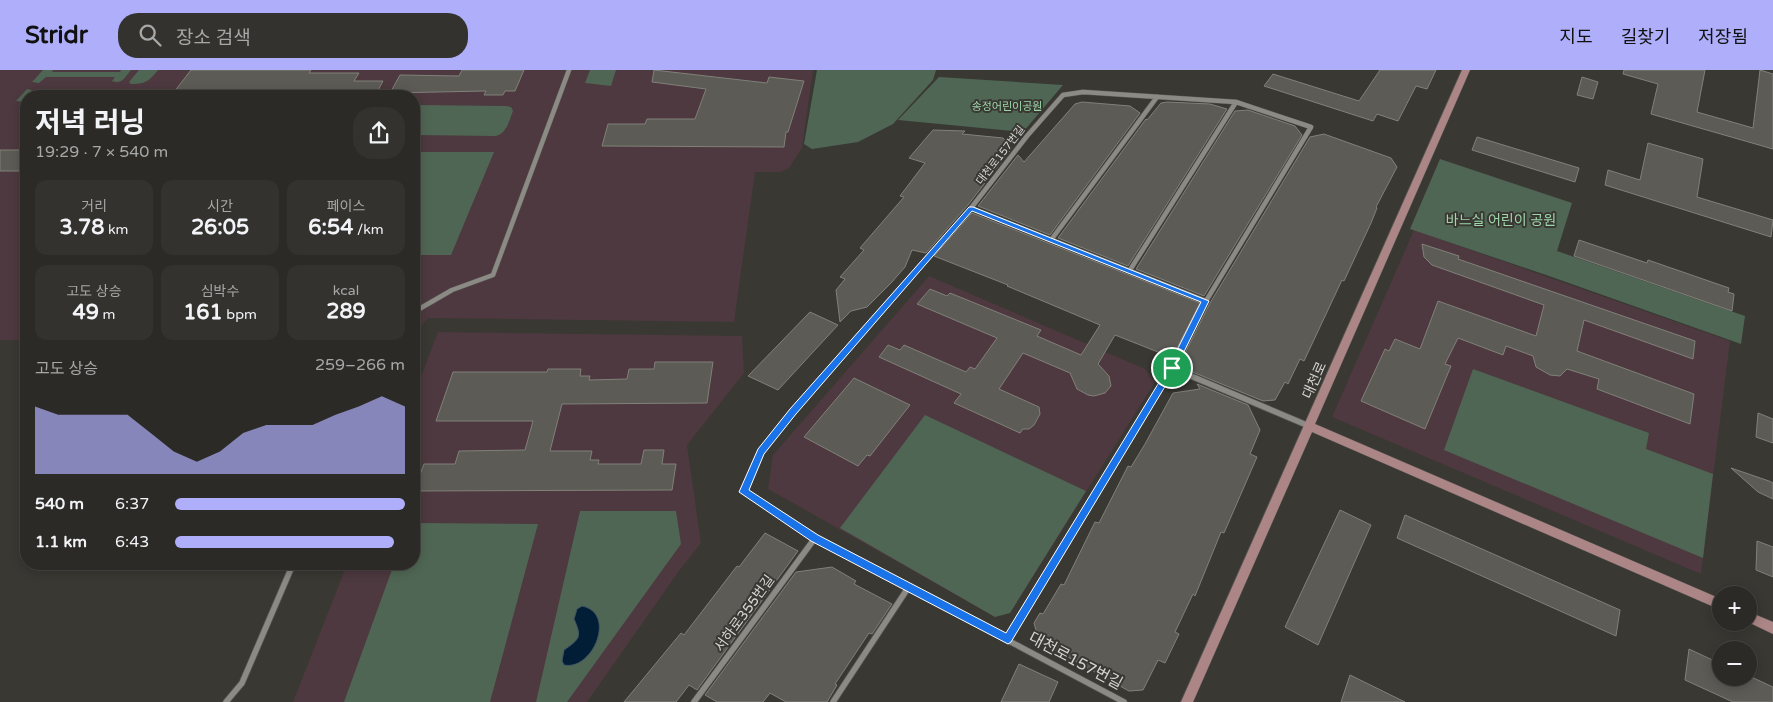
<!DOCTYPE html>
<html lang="ko">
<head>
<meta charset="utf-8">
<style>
  body { margin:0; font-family:"Varela Round","Noto Sans KR",sans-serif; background:#33322e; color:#f1f3f6; height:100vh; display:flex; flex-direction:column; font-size:19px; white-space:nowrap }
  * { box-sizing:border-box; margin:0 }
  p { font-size:16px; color:#a6a7a7 }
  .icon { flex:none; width:28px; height:28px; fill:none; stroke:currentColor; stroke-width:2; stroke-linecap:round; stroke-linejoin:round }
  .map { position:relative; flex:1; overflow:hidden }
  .drawer { position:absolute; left:20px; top:20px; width:400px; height:480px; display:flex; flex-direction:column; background:#2b2a26; border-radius:20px; box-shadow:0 2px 12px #0003,0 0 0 1px #474643 }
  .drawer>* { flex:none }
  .tools { position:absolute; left:1712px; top:516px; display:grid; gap:10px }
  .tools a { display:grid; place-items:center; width:45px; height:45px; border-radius:50%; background:#2b2a26; box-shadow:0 2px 12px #0003,0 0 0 1px #474643; font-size:25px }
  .pin { position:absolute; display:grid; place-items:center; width:42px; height:42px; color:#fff; margin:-21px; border:2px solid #fff; border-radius:50%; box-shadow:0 1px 5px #0007 }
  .round { display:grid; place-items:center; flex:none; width:52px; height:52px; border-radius:20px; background:#33322e }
  .head { display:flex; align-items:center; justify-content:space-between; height:85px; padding:0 15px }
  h1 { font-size:28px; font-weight:700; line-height:38px }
  .stats { display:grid; grid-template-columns:repeat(3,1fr); gap:8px; height:85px; padding:5px 15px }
  .stats div { display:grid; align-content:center; border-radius:12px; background:#33322e; text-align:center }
  .stats b { font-size:21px; font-weight:700 }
  .stats small { font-size:14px; font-weight:400 }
  .stats p { font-size:14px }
  .chart { height:140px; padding:10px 15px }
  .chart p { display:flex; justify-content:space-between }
  .chart svg { width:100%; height:90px; margin-top:5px; fill:#aeaefb; opacity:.7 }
  ul { padding:0 15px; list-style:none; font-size:16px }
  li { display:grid; grid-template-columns:80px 60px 1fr; align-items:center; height:38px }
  li i { height:12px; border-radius:6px; background:#aeaefb }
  header { display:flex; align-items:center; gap:30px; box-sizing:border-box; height:70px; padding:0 25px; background:#aeaefb; color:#111 }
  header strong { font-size:24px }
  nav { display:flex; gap:28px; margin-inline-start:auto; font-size:18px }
  .search { width:350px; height:45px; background:#33322e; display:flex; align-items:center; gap:12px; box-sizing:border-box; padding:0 18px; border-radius:20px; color:#a6a7a7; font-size:19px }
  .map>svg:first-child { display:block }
  .education { fill:#4d393f }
  .green { fill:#506654 }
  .water { fill:#021e36; stroke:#415564 }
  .building { fill:#5d5b56; stroke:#81807a }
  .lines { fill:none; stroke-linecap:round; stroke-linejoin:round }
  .street-far1-casing { stroke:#565551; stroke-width:5.5 }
  .street-casing { stroke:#565551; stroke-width:7 }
  .secondary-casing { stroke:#565551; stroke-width:1 }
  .street-far1 { stroke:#8c8a85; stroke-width:4.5 }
  .street { stroke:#8c8a85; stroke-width:5.5 }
  .secondary { fill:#ac8686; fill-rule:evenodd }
  .route { fill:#1a73e8; stroke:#fff; fill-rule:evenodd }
  .labels { text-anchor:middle; stroke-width:4; stroke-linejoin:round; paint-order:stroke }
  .far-park-label { font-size:11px; fill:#9dd7aa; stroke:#393833 }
  .far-street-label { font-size:11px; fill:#d5d4d1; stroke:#393833 }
  .park-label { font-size:14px; fill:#9dd7aa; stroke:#393833 }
  .street-label { font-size:14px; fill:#d5d4d1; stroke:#393833 }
  .near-street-label { font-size:16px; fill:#d5d4d1; stroke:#393833 }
</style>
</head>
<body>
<header>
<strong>Stridr</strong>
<div class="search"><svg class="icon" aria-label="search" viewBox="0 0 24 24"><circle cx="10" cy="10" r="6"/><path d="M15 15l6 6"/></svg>장소 검색</div>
<nav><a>지도</a><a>길찾기</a><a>저장됨</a></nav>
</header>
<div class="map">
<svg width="1773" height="632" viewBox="0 0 1773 632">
  <rect width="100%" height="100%" fill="#393833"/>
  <path class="education" d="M0 0H813L802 78 789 98 780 102H755L734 252 428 248 414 265V26H26V270H0Z
    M1414 160 1730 271 1701 504 1332 347Z
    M929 206 1145 299 1155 312 1010 543 995 547 768 419 773 385Z
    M438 262 742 266 744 303 687 375 701 473 679 501 587 632H293L347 494H414V324Z"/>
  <path class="green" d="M43 0H53L52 2H120L121 0H131C125 7 122 15 112 11L115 7H46L39 13 32 12Z
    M139 0H158C149 11 146 14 131 14L129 12Z
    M590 0H616L611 16 585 13Z
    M817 0H936L933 10 893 54 858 72 812 79 804 74Z
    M939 7 1063 15 1023 62 898 50Z
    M27 19 32 20 28 25H122L126 19 142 20 136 26H26V32L16 31Z
    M414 35 506 36 511 37 513 41C509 51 507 63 496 66L414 65Z
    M414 82H494L451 185H414Z
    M1440 89 1572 133 1557 181 1745 246 1741 274 1549 206 1410 159Z
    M1473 299 1649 363 1646 379 1713 404 1703 488 1444 380Z
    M925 345 1086 421 1010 543 995 547 840 458Z
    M580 441H676L681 474 567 632H536Z
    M414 453 538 454 490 632H344L394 494H414Z"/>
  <path class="water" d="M582 536C617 543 593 601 564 595L562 591 564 580C580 569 582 567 574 549L577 539Z"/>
  <path class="building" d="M191 0H311L309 3H359L354 11H383L375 26H335L337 23 276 22 273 26H179L183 22H174Z
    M462 0H524L515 21H505L503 25H484L486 21 390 23 400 5 459 6Z
    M654 0 767 13 769 7 804 11 788 62H786L784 77 602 76 608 54H645L647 49H695L706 19 652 12Z
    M1380 0H1436L1427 19 1416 16 1398 51 1377 44 1373 51 1264 16 1273 4 1359 31Z
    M1624 0H1705L1697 42 1753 58 1760 0 1773 4V79L1651 44 1658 14 1623 4Z
    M1582 7 1598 12 1593 29 1577 25Z
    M1082 32 1130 36 1140 43 1050 165 978 136 1018 85 1024 92 1075 34Z
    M1167 32 1210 34 1227 39 1128 196 1058 168 1146 49 1147 50 1161 33Z
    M1248 40 1295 56 1302 65 1204 226 1136 199 1235 41Z
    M933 60 965 61 962 64 1003 68 1012 78 968 135 926 183 912 180 905 197 891 213 867 237 851 241 840 252 836 220 845 209 840 207 864 180 860 178 904 127 900 126 925 93 909 88Z
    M1324 64 1391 88 1397 97 1376 137 1377 138 1371 153 1344 211 1342 210 1304 291 1300 289 1288 314 1285 312 1275 330 1263 331 1190 301 1183 287 1210 233 1310 67Z
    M1477 67 1579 98 1575 112 1472 80Z
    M1648 73 1703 89 1697 127 1773 150 1771 167 1605 115 1608 100 1640 110Z
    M0 80H26V101H0Z
    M972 143 1200 233 1176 280 1163 284 1115 265 1098 294 1109 306 1111 316 1105 323 1094 326 1088 325 1077 319 1070 303 1023 283 999 319 1039 337 1040 344 1034 355 1029 359H1023L1020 363 954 333 961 324 879 287 888 275 900 280 904 275 966 302 970 297 975 299 997 268 917 234 930 219 947 226 950 223 1041 260 1037 266 1081 285 1100 255 1007 216 1008 215 934 186Z
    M1579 170 1647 193 1648 190 1729 218 1728 222 1734 224 1732 241 1574 186Z
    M1422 174 1459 186 1458 189 1695 271 1693 289 1584 250 1577 281 1694 324 1690 354 1597 319 1599 309 1567 299 1560 306 1550 305 1536 297 1533 286 1506 276 1503 285 1458 268 1445 294 1451 296 1425 359 1361 331 1385 279 1389 281 1395 269 1420 279 1438 231 1536 266 1544 235 1432 195 1424 187Z
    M810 242 838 255 778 320 748 306Z
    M655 292H713L707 333 562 334 550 381H592L590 390H599L598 394H641L644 380H664L662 394H676L672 420 414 421 424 394H455L459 381 525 380 533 351H436L453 302H547L548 299H581L580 306H590L589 310 627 309 629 299H654Z
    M854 308 910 335 870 386 867 385 858 396 804 367Z
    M1197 314 1248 335 1260 360 1250 384 1257 387 1224 463 1221 462 1195 526 1193 524 1175 562 1179 564 1165 593 1158 590 1143 620 1129 621 1039 571 1034 553 1040 543 1043 544 1061 514 1064 515 1095 452 1099 453 1128 396 1131 397 1145 374 1173 323 1200 319Z
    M1758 343 1773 349V373L1756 367Z
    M1731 398 1769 411 1773 413V429L1758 422Z
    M1340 440 1371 455 1318 575 1285 557Z
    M1405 445 1620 540 1616 566 1397 468Z
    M765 463 798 481 697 620 689 615 676 632H624L681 563 684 565 737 496 739 497Z
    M1757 471 1773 477V507L1756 500Z
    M832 497 856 511 854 514 892 534 872 564 869 563 835 614 837 615 827 632H786L770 623 763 632H717L705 625 796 502Z
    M1689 579 1721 594V608L1749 606 1773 617V632H1733L1685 610Z
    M1019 594 1058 612 1049 632H1001Z
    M1350 605 1405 632H1341Z"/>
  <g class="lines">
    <defs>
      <path id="street-far1" d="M971 138 1206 231
        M1051 170 1157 27
        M1130 200 1236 32
        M414 242 452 220 493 205 569 0
        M851 274 971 138 1027 66 1063 25 1083 22 1236 32 1311 57 1206 231 1184 274"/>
      <path id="street" d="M853 273 793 341 761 382 744 422 815 468 1124 632
        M1172 298 1309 356
        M1008 569 1172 298 1185 273
        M226 632 242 613 293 494
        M694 632 815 468
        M833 632 908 518"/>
      <path id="secondary" d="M1462 0H1470L1315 354 1721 529V540L1312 362 1193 632H1181Z
        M1749 542 1773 552V564L1748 552Z"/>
    </defs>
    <use href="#street-far1" class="street-far1-casing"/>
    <use href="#street" class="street-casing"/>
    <use href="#secondary" class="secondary-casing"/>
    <use href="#street-far1" class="street-far1"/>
    <use href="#street" class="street"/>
    <use href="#secondary" class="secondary"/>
  </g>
  <path class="route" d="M969 137H973L1209 231 1175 300 1011 572 1008 574 811 471 739 422 758 379 790 339ZM972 141 1201 232 1169 296 1006 563 818 465 749 420 764 384 796 344Z"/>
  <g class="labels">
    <g class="far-park-label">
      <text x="1007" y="40">송정어린이공원</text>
    </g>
    <g class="far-street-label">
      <text transform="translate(1000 85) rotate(-52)" y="4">대천로157번길</text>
    </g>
    <g class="park-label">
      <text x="1501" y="155">바느실 어린이 공원</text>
    </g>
    <g class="street-label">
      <text transform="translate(1314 310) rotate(-66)" y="5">대천로</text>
      <text transform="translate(744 543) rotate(-54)" y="5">서하로355번길</text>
    </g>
    <g class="near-street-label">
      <text transform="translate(1076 590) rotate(28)" y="6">대천로157번길</text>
    </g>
  </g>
</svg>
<div class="tools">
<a>+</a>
<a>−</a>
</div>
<div class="pin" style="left:1172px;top:298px;background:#1e9e55"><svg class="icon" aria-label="arrive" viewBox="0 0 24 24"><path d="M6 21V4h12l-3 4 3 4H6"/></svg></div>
<section class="drawer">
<div class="head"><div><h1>저녁 러닝</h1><p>19:29 · 7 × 540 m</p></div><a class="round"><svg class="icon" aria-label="share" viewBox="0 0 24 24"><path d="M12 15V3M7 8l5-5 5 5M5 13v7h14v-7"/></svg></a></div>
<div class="stats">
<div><p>거리</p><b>3.78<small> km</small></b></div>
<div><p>시간</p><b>26:05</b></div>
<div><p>페이스</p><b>6:54<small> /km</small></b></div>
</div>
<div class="stats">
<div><p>고도 상승</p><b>49<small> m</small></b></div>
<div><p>심박수</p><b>161<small> bpm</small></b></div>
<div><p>kcal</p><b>289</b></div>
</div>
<div class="chart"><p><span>고도 상승</span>259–266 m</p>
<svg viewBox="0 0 160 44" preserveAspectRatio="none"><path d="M0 44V11L10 15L20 15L30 15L40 15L50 24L60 33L70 38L80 33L90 24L100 20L110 20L120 20L130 15L140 11L150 6L160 11V44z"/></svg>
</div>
<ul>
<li><b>540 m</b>6:37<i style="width:100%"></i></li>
<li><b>1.1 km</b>6:43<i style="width:95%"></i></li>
</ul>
</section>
</div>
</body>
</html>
